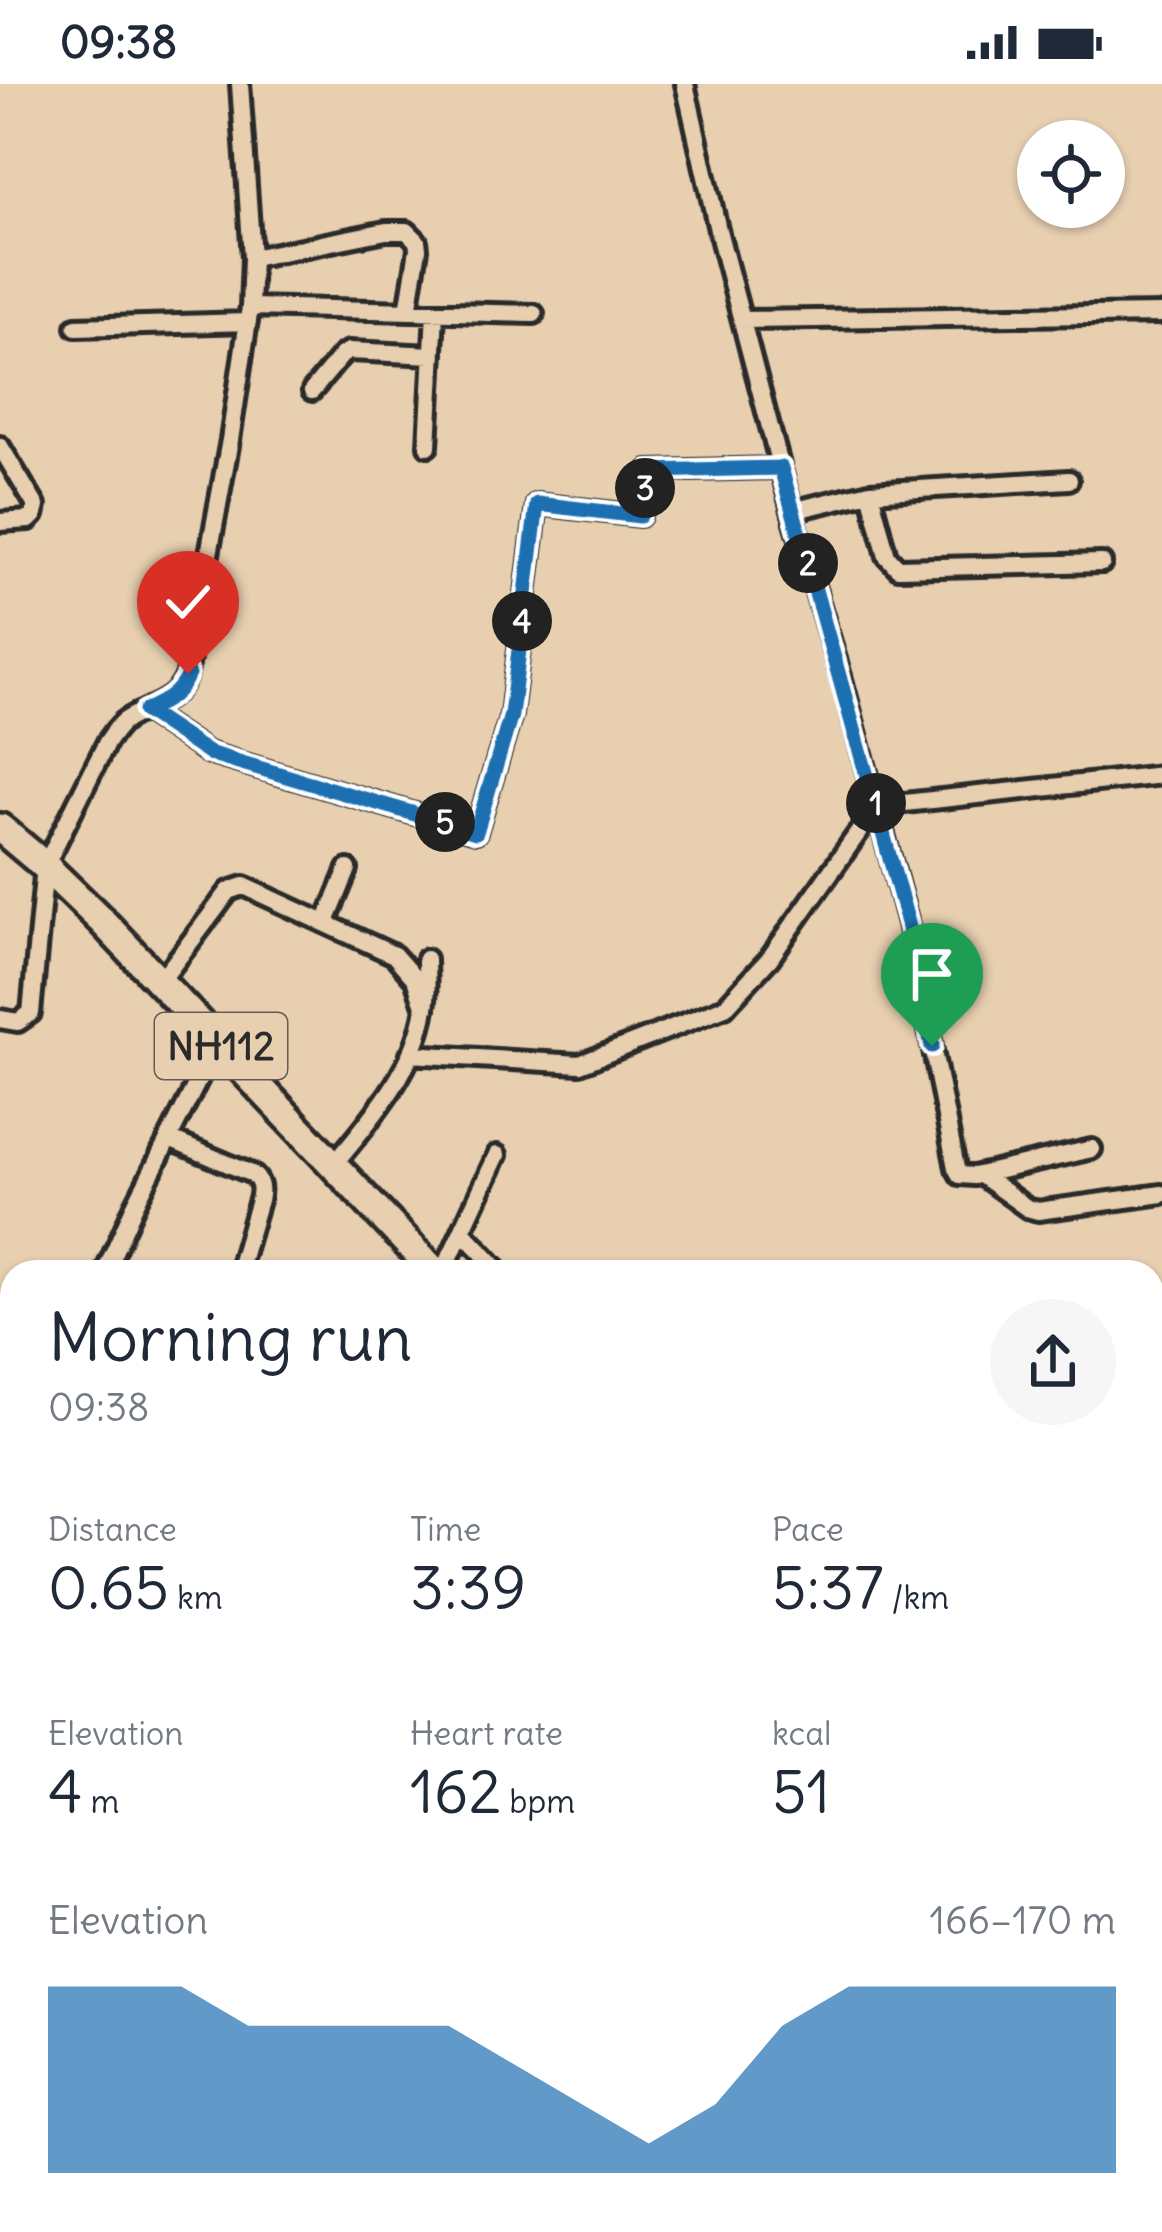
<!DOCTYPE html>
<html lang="en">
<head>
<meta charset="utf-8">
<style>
  body { margin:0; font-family:Delius,sans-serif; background:#f6f6f7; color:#1f2937; height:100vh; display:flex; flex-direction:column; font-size:45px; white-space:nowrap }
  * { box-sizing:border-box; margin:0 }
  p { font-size:39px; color:#747a83 }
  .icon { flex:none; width:66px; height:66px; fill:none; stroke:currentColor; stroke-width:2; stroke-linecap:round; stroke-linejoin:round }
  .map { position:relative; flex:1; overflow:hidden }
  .details { position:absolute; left:0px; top:1176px; width:1164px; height:972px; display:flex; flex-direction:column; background:#fff; border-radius:36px 36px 0 0; box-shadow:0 3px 9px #0004 }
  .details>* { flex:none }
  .buttons { position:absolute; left:1017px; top:36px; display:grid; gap:24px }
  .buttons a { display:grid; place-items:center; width:108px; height:108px; border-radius:50%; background:#fff; box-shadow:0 3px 9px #0004; font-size:60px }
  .pin { position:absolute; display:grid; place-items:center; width:102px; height:102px; color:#fff; margin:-123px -51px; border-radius:50% 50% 50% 0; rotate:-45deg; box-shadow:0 0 12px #0007 }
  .pin .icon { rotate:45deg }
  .km { position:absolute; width:60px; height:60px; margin:-30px; border-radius:50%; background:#222; color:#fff; font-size:33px; line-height:60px; text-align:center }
  .round { display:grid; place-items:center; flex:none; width:126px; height:126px; border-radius:63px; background:#f6f6f7 }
  .summary { display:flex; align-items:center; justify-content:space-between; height:204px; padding:0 48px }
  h1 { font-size:66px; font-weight:600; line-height:90px }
  .stats { display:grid; grid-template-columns:repeat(3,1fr); gap:18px; height:204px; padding:12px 48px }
  .stats div { display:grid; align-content:center }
  .stats b { font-size:60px; font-weight:600 }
  .stats small { font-size:33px; font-weight:400 }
  .stats p { font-size:33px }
  .chart { height:336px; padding:24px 48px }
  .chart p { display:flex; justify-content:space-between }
  .chart svg { width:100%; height:216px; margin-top:12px; fill:#1f6fb2; opacity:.7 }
  .status { display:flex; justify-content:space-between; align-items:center; height:84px; padding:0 60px; background:#fff; direction:ltr }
  .status svg { height:33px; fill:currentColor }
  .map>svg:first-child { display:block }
  .water { fill:#8ad2eb; stroke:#648f9e; stroke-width:3 }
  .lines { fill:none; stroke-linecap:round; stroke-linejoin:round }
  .minor-casing { stroke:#2b2b2b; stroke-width:26 }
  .tertiary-casing { stroke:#2b2b2b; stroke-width:30 }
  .trunk-casing { stroke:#2b2b2b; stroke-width:36 }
  .minor { stroke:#e7cfb0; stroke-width:16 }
  .tertiary { stroke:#e7cfb0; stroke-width:21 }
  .trunk { stroke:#e7cfb0; stroke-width:27 }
  .route-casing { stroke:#fff; stroke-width:24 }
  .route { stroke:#1f6fb2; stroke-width:15 }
  .labels { text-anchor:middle; stroke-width:12; stroke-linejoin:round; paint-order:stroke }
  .shield { fill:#e7cfb0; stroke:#635c53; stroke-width:3 }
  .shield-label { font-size:39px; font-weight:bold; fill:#2b2b2b }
</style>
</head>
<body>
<div class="status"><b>09:38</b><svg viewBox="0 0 49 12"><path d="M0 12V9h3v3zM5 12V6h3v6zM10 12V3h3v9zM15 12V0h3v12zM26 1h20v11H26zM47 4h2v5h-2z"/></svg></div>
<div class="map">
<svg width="1162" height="2148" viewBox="0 0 1162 2148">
  <rect width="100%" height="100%" fill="#e7cfb0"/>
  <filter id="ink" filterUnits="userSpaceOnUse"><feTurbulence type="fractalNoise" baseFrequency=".00833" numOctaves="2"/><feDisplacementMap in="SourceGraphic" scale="24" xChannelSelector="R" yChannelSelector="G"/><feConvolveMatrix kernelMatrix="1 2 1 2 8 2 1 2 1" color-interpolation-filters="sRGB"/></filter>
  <g filter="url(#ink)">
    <path class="water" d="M1162 1555V1732L1152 1731V1557Z"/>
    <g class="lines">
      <defs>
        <path id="minor" d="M685 0 718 146 795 438 841 592 908 839 956 1084 960 1091 974 1092 1092 1065
          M252 174 386 147H407L417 157 418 165 408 227
          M250 223 534 230
          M742 236 1162 230
          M76 243 248 238
          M312 307 342 271 349 267 433 271
          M0 362 36 422 34 431 29 436 0 438
          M428 362 435 228
          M870 408 1069 396
          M792 427 870 408 887 472 898 484 1102 479
          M145 627 208 669 476 748 511 631 537 420 640 432 648 387 781 384
          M326 838 348 785
          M160 898 229 807 244 802 394 871 415 895 425 925
          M0 935 18 938 31 929 45 782 107 658C113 650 117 642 126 636 150 621 177 619 187 590L230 356 250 223 252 174 240 0
          M410 970 580 980 725 923 770 874 877 722 1162 691
          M169 1055 252 1090C261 1097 262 1105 259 1116L238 1188
          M333 1081C372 1034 415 986 425 924 428 908 426 891 426 875
          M981 1091 1027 1124 1038 1127 1162 1110
          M462 1147 500 1188
          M105 1188 134 1123 217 959
          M443 1188 497 1071
          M0 1292 12 1294
          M0 1356 12 1360
          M0 1400 12 1383
          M1152 1470 1162 1463
          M0 1651 12 1654
          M0 1788 12 1762
          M0 1906 12 1912
          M537 2136 550 2148
          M651 2136 653 2148
          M920 2136 921 2148
          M156 2148 157 2136"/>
        <path id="tertiary" d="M1152 1943 1162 1957"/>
        <path id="trunk" d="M0 744 45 782 102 837 435 1188
          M1152 1929 1162 1935"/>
      </defs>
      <use href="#minor" class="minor-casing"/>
      <use href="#tertiary" class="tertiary-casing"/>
      <use href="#trunk" class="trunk-casing"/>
      <use href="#minor" class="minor"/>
      <use href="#tertiary" class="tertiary"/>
      <use href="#trunk" class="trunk"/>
    </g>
  </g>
  <g class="lines" filter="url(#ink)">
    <defs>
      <path id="route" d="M188 590C180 611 164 618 145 627L208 669 476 748 511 631 537 420 640 432 648 387 781 384 908 839 932 962"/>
    </defs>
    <use href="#route" class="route-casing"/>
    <use href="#route" class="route"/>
  </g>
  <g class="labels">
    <rect class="shield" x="155" y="929" width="132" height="66" rx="9"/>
    <g class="shield-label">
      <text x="221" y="976">NH112</text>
    </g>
  </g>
</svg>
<div class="buttons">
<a><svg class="icon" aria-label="locate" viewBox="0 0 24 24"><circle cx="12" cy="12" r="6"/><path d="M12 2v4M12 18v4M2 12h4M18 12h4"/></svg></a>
</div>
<div class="pin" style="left:932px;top:962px;background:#1e9e55"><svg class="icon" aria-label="arrive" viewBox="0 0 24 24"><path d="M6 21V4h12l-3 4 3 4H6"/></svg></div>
<div class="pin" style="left:188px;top:590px;background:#d93025"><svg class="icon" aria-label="check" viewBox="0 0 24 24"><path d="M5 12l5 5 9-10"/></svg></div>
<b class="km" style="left:876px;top:719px">1</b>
<b class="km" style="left:808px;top:479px">2</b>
<b class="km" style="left:645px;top:404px">3</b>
<b class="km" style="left:522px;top:537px">4</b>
<b class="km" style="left:445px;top:738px">5</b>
<section class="details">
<div class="summary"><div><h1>Morning run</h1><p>09:38</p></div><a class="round"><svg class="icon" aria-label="share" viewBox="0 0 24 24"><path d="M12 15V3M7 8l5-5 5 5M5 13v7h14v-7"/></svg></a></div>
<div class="stats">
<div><p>Distance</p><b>0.65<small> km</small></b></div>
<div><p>Time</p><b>3:39</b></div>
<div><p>Pace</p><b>5:37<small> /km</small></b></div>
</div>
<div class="stats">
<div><p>Elevation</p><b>4<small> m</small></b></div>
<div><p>Heart rate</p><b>162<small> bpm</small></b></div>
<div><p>kcal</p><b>51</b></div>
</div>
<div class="chart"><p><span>Elevation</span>166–170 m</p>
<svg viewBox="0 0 160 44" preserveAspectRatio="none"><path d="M0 44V6L10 6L20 6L30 14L40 14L50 14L60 14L70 22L80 30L90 38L100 30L110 14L120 6L130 6L140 6L150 6L160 6V44z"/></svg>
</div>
</section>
</div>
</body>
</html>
